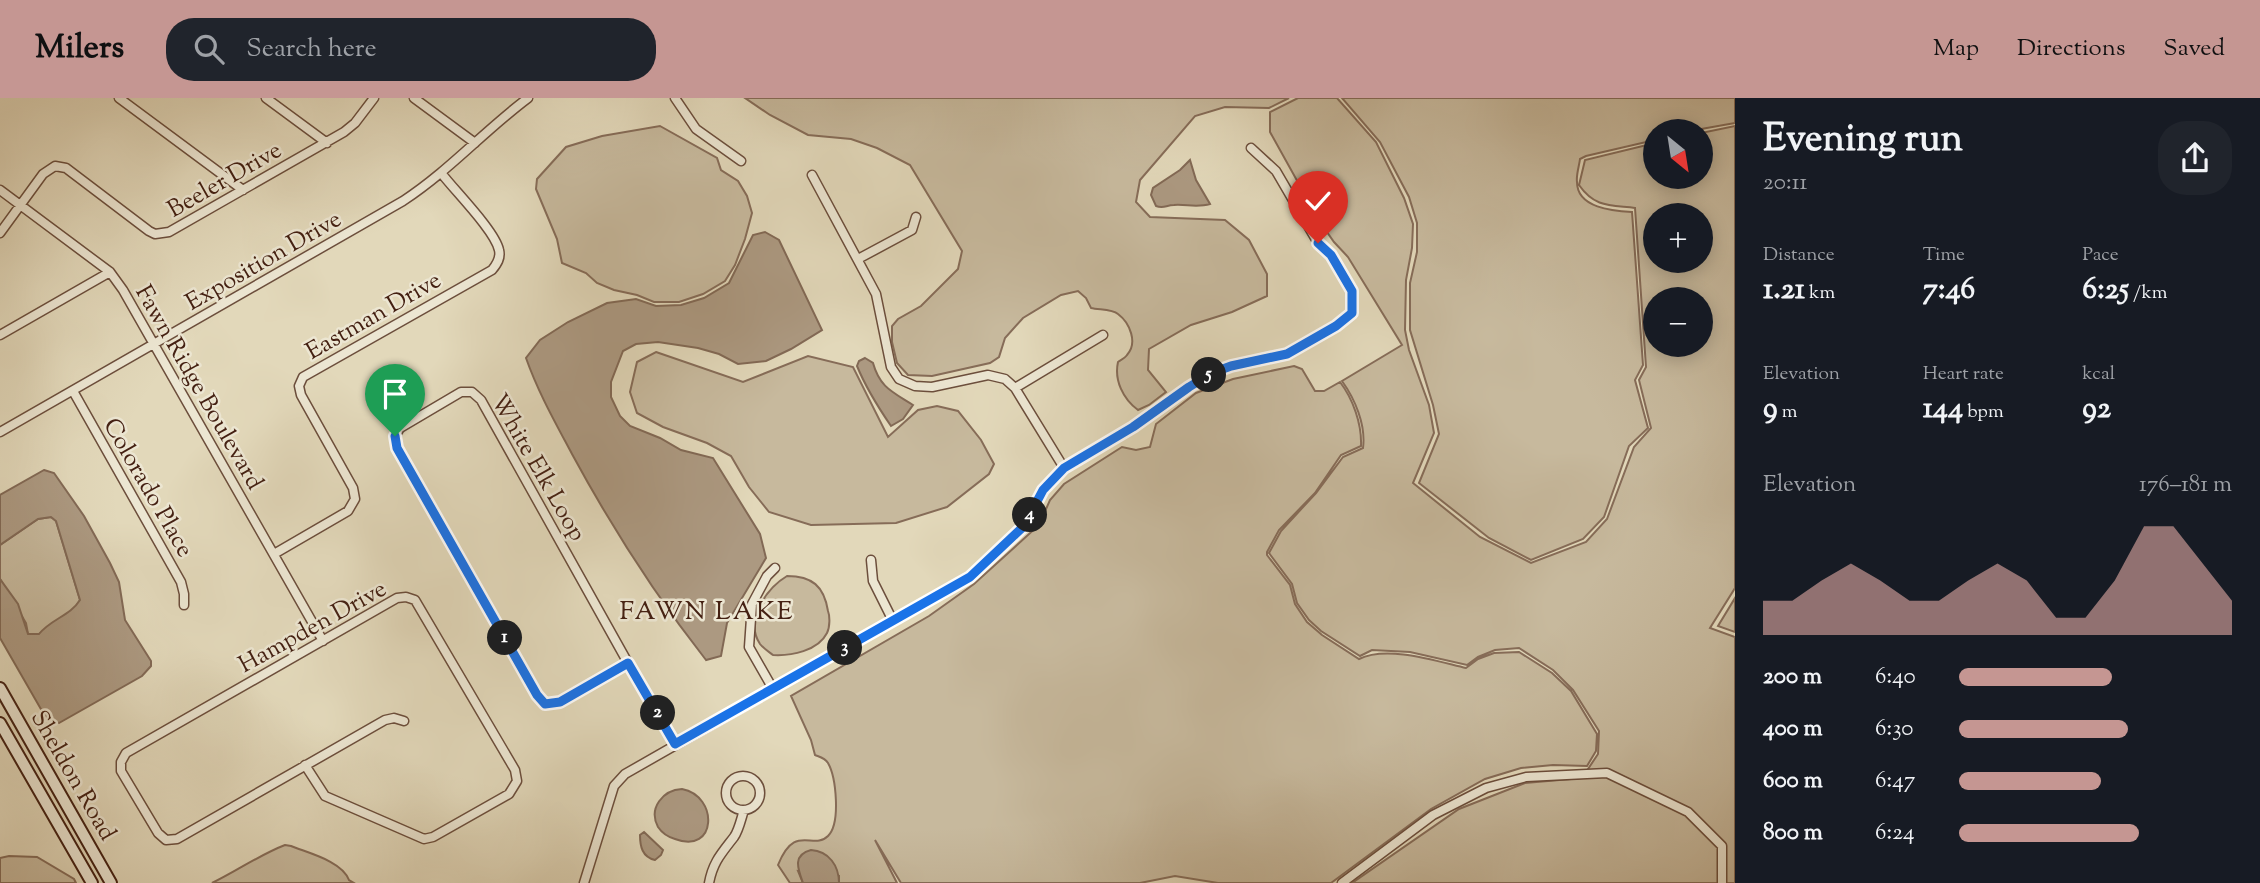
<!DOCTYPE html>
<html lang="en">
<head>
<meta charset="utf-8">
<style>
  body { margin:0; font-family:"Sorts Mill Goudy",serif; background:#20242c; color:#f1f3f6; height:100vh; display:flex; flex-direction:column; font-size:26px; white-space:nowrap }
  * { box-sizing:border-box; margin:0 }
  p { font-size:23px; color:#9ea1a6 }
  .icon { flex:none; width:38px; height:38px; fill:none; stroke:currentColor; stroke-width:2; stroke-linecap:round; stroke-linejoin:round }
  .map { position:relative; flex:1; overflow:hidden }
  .panel { display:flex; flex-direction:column; background:#171b24; width:525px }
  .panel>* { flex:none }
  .needle { width:46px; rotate:150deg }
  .buttons { position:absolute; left:1643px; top:21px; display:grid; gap:14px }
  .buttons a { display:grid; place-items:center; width:70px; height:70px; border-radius:50%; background:#171b24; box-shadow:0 4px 18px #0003; font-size:35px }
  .pin { position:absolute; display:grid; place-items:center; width:60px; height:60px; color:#fff; margin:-72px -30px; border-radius:50% 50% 50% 0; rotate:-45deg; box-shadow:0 0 7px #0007 }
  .pin .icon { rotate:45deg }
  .km { position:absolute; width:35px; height:35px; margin:-18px; border-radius:50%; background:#222; color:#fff; font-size:19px; line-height:35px; text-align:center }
  .round { display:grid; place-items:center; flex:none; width:74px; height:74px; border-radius:28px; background:#20242c }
  .head { display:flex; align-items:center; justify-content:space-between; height:119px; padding:0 28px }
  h1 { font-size:38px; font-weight:700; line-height:52px }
  .stats { display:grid; grid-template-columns:repeat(3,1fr); gap:10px; height:119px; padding:7px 28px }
  .stats div { display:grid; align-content:center }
  .stats b { font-size:30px; font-weight:700 }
  .stats small { font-size:19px; font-weight:400 }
  .stats p { font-size:19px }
  .chart { height:196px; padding:14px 28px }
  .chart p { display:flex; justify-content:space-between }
  .chart svg { width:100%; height:126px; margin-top:7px; fill:#c59692; opacity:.7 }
  ul { padding:0 28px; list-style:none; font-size:23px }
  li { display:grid; grid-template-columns:112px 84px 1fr; align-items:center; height:52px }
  li i { height:18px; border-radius:9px; background:#c59692 }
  header { display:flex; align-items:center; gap:42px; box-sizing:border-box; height:98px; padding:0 35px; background:#c59692; color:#111 }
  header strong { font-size:33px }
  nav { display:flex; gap:38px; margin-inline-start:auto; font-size:24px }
  .search { width:490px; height:63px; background:#20242c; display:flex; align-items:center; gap:18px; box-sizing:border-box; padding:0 24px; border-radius:28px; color:#9ea1a6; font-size:26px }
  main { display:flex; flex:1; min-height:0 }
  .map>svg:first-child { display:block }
  .green { fill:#c7b99d; stroke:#866c58; stroke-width:2; fill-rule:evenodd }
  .water { fill:#ac9981; stroke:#826955; stroke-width:2 }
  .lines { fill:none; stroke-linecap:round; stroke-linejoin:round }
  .minor-casing { stroke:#6c4e3c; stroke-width:11 }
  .secondary-casing { stroke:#442012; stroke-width:14 }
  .minor { stroke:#ece6d2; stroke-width:8 }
  .secondary { stroke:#ece6d2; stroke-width:10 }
  .route-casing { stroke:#fff; stroke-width:14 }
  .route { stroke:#1a73e8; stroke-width:9 }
  .labels { text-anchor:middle; stroke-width:5; stroke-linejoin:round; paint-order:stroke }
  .street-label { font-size:24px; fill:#442012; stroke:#ece6d2 }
  .neighbourhood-label { font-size:26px; letter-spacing:2px; fill:#442012; stroke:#ece6d2 }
</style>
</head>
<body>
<header>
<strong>Milers</strong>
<div class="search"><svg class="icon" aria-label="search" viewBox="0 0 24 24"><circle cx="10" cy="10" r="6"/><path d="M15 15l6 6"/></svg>Search here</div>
<nav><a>Map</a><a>Directions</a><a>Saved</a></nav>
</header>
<main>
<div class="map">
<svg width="1735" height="785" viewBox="0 0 1735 785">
  <rect width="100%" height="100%" fill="#e2d8ba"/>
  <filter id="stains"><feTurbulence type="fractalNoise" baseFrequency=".00286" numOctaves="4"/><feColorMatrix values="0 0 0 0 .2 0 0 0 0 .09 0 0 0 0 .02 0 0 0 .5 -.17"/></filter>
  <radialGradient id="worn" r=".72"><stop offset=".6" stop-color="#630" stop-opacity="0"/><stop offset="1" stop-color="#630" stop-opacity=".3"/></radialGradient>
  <path class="green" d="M745 0H1289L1269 10 1225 9 1195 18 1140 82 1136 104 1150 119 1225 122 1249 142 1267 176V198L1232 214 1191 227 1149 251 1148 272 1166 294 1149 307 1138 312C1123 301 1114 282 1118 264 1121 262 1125 260 1127 257 1138 245 1130 225 1118 216 1112 211 1099 212 1091 210L1086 200 1078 193 1061 197 1023 220 1005 240 999 259 990 265 932 278 908 277 897 265 892 244V228L898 221 921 208 958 171 962 153 910 67 877 50 851 41 808 37 770 17Z
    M1298 0H1337L1376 44 1404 100 1413 126 1412 150 1406 182 1405 232 1409 252 1429 307 1434 335 1413 385 1480 439 1531 465 1586 444 1607 421 1634 349 1651 330 1639 282 1646 269 1635 110C1611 107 1595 110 1579 87L1585 62 1655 45 1656 79H1701V35L1735 28V490L1710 530 1735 539V785H1352L1459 711 1525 685 1582 680 1598 656 1599 633 1573 592 1553 572 1519 550 1495 552 1478 559 1467 567 1410 554 1372 552 1360 558 1321 533 1309 522 1297 505 1292 486 1269 455 1281 433 1316 395 1343 359 1363 350C1366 327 1355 301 1342 283L1402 247 1348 159 1334 144 1320 124 1270 34V14ZM1656 117H1701V163H1656ZM1656 201H1701V247H1656Z
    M1342 0H1735V25L1690 33H1656L1655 42 1586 58 1580 61C1579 69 1576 77 1577 84 1577 110 1613 113 1632 114L1643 267 1635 282 1648 330 1629 348 1604 419 1583 441 1531 462 1489 440 1419 385 1439 336 1433 307 1410 232V185L1417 154V125L1409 99 1380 44Z
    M660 28 717 60 721 72 738 83 747 98 752 115 745 141 735 167 725 183 703 196 679 204H654L637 197 614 192 597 185 586 175 562 165 557 141 536 91 537 81 566 49 602 38Z
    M656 254 743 284 808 258 853 269 888 339 918 312 937 308 958 313 981 342 994 366 989 376 947 409 896 425 811 427 769 414 749 389 731 358 707 345 663 329 637 315 630 294 637 264Z
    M1294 268 1302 271 1315 293H1324L1340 284C1353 301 1362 326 1361 348L1341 357 1315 395 1279 432 1267 454V457L1290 487 1295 506 1307 524 1322 537 1359 561C1387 547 1436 563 1466 570L1478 561 1494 555 1519 554 1552 575 1571 593 1597 636 1596 653 1587 668 1553 667 1521 670 1485 681 1431 711 1331 785H1218L1175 778 1140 785H901L875 742 897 785H839V778L798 773 803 785H790L778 767C795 724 813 753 828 738 841 725 836 679 828 665 825 660 820 659 815 657L811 642 791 598 929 518 974 486 1039 427 1050 402 1064 386 1122 349 1136 352 1150 349 1156 326 1196 295 1233 281Z
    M51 419 56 423 80 502 75 510 39 536H28L26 525 0 481V447L38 421Z
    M787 478C812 478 824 488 828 513 830 518 830 529 827 535 818 553 791 558 773 557 769 554 763 550 760 546 744 522 767 490 787 478Z
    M1735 500V534L1718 528Z
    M285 747 291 748C308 755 342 763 349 782L354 785H212C237 773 259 757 285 747Z
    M9 758 37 759 74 781 76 785H0V760Z"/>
  <path class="water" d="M1190 62 1196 82 1210 106C1197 110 1186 106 1174 107 1166 107 1164 111 1156 108L1151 97 1153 90 1180 72Z
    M765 134 779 142 822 232 791 251 766 263 738 266 719 256 698 250 658 244 636 246 623 253 611 284V299L620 318 630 328 660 340 681 352 713 360 760 436 766 460 727 525 721 558 706 562C655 497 611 428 572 356 555 324 538 294 526 260L540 242 568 224 607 205 636 201 656 208 681 207 704 200 729 185 753 137Z
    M865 260 873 265C880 290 893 294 913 307L903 321 891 328C878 309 866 290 857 268L859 263Z
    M44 372 54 375 84 418 110 465 119 484 125 522 151 563V568L142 578 59 625 49 622 42 613 0 540V481L18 506 28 536H39C51 521 70 518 80 502L56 423 51 419 38 421 0 447V397Z
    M682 691C719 698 717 757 675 741 668 739 662 735 658 729 648 710 663 692 682 691Z
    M644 734 663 752 661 757 655 762C642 759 640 748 640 737Z
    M811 752C829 753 839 768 839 785H803C798 771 792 757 811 752Z"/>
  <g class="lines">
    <defs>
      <path id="minor" d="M119 0 243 92
        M266 0 327 45
        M414 0 475 45
        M675 0 696 31 741 63
        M812 77 876 196 891 269 899 281 915 288 932 289 988 277 1005 281 1015 290 1064 370
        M0 92 110 174 123 192 323 543
        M0 135 43 76 55 68 66 70 149 133 155 136 169 134 344 34 355 25 374 0
        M858 161 912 132 916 119
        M0 237 110 174
        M1015 290 1103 237
        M73 293 181 484 184 496V507
        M461 294H472L481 302 628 565 560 604 545 606 537 597 397 350 395 338 400 330Z
        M0 334 403 103C450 72 484 33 528 0
        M274 456 348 413 355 401 353 390 301 297 299 288 303 279 492 172C497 166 501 160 499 152 495 133 455 93 442 76
        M871 462 873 483 893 523
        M628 565 675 646
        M773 591 749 549 752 506 767 478 775 470
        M305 667 325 698 424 741 433 739 509 696 517 683 515 672 415 502 406 499 397 500 126 655 121 664V673L158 735 166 742 177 741 385 622 394 620 404 623
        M726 695a17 17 0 1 1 34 0a17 17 0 1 1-34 0Z
        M584 785 614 688 625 676 970 479 1024 428 1043 392 1064 370 1133 329 1189 289 1212 275 1231 268 1287 256 1337 228 1352 215V193L1331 157 1318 145 1276 73 1251 50
        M709 785C713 764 721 756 734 739 739 732 741 721 744 712
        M1342 785 1433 717 1486 690 1526 679 1607 675 1688 714 1722 748V785"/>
      <path id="secondary" d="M0 590 111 785
        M0 625 92 785"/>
    </defs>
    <use href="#minor" class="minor-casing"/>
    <use href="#secondary" class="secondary-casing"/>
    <use href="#minor" class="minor"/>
    <use href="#secondary" class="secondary"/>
  </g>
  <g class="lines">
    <defs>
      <path id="route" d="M395 338 397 350 537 597 545 606 560 604 628 565 675 646 970 479 1024 428 1043 392 1064 370 1133 329 1189 289 1212 275 1231 268 1287 256 1336 228 1352 215V193L1331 157 1318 145"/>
    </defs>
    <use href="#route" class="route-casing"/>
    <use href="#route" class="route"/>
  </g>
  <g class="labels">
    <g class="street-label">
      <text transform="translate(224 81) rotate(-30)" y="8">Beeler Drive</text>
      <text transform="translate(263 162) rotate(-30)" y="8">Exposition Drive</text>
      <text transform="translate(373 217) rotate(-30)" y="8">Eastman Drive</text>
      <text transform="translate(200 289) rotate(60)" y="8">Fawn Ridge Boulevard</text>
      <text transform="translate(539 369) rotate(60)" y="8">White Elk Loop</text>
      <text transform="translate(149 389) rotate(60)" y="8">Colorado Place</text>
      <text transform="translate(312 528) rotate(-29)" y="8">Hampden Drive</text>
      <text transform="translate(74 677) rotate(60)" y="8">Sheldon Road</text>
    </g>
    <g class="neighbourhood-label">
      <text x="707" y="521">FAWN LAKE</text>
    </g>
  </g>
  <rect width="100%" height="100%" filter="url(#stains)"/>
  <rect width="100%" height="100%" fill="url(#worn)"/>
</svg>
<div class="buttons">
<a><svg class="needle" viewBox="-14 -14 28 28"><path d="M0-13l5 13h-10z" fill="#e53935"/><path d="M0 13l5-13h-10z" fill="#9ea1a6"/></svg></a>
<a>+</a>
<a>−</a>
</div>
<div class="pin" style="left:395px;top:338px;background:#1e9e55"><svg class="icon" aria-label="arrive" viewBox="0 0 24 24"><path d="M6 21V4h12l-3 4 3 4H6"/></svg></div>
<div class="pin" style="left:1318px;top:145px;background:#d93025"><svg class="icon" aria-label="check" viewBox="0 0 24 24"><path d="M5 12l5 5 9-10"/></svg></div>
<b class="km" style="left:505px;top:540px">1</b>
<b class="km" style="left:658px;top:615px">2</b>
<b class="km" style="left:845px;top:550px">3</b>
<b class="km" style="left:1030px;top:417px">4</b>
<b class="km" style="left:1209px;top:277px">5</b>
</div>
<section class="panel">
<div class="head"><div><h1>Evening run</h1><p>20:11</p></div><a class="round"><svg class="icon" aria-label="share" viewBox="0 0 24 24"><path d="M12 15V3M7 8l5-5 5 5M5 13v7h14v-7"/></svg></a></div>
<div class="stats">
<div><p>Distance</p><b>1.21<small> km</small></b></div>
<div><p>Time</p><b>7:46</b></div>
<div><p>Pace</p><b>6:25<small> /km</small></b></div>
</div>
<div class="stats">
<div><p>Elevation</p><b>9<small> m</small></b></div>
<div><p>Heart rate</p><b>144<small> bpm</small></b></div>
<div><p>kcal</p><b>92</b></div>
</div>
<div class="chart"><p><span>Elevation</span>176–181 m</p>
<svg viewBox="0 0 160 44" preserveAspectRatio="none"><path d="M0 44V32L10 32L20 25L30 19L40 25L50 32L60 32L70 25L80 19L90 25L100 38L110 38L120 25L130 6L140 6L150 19L160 32V44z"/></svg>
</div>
<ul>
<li><b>200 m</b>6:40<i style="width:56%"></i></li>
<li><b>400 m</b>6:30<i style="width:62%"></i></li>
<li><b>600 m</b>6:47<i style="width:52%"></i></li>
<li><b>800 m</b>6:24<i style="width:66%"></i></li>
</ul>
</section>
</main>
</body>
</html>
